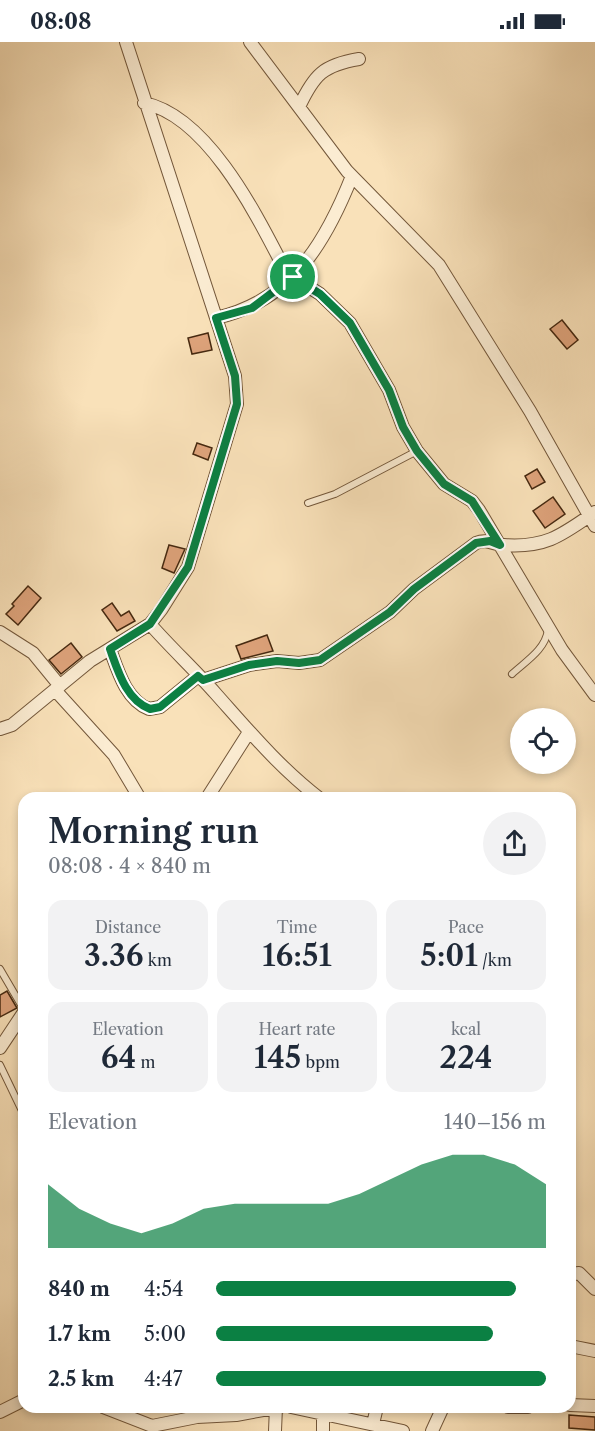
<!DOCTYPE html>
<html lang="en">
<head>
<meta charset="utf-8">
<style>
  body { margin:0; font-family:"Libre Caslon Text",serif; background:#f2f2f3; color:#1f2937; height:100vh; display:flex; flex-direction:column; font-size:22px; white-space:nowrap }
  * { box-sizing:border-box; margin:0 }
  p { font-size:20px; color:#747a83 }
  .icon { flex:none; width:33px; height:33px; fill:none; stroke:currentColor; stroke-width:2; stroke-linecap:round; stroke-linejoin:round }
  .map { position:relative; flex:1; overflow:hidden }
  .side { position:absolute; left:18px; top:750px; width:558px; height:621px; display:flex; flex-direction:column; background:#fff; border-radius:18px; box-shadow:0 3px 9px #0003 }
  .side>* { flex:none }
  .fabs { position:absolute; left:510px; top:666px; display:grid; gap:12px }
  .fabs a { display:grid; place-items:center; width:66px; height:66px; border-radius:50%; background:#fff; box-shadow:0 3px 9px #0003; font-size:30px }
  .pin { position:absolute; display:grid; place-items:center; width:51px; height:51px; color:#fff; margin:-26px; border:3px solid #fff; border-radius:50%; box-shadow:0 2px 6px #0007 }
  .round { display:grid; place-items:center; flex:none; width:63px; height:63px; border-radius:32px; background:#f2f2f3 }
  .head { display:flex; align-items:center; justify-content:space-between; height:102px; padding:0 30px }
  h1 { font-size:33px; font-weight:600; line-height:45px }
  .metrics { display:grid; grid-template-columns:repeat(3,1fr); gap:9px; height:102px; padding:6px 30px }
  .metrics div { display:grid; align-content:center; border-radius:15px; background:#f2f2f3; text-align:center }
  .metrics b { font-size:30px; font-weight:600 }
  .metrics small { font-size:16px; font-weight:400 }
  .metrics p { font-size:16px }
  .chart { height:168px; padding:12px 30px }
  .chart p { display:flex; justify-content:space-between }
  .chart svg { width:100%; height:108px; margin-top:6px; fill:#0b8043; opacity:.7 }
  ul { padding:0 30px; list-style:none; font-size:20px }
  li { display:grid; grid-template-columns:96px 72px 1fr; align-items:center; height:45px }
  li i { height:15px; border-radius:8px; background:#0b8043 }
  .status { display:flex; justify-content:space-between; align-items:center; height:42px; padding:0 30px; background:#fff; direction:ltr }
  .status svg { height:16px; fill:currentColor }
  .map>svg:first-child { display:block }
  .building { fill:#dea37b; stroke:#462910; stroke-width:1.5 }
  .lines { fill:none; stroke-linecap:round; stroke-linejoin:round }
  .lane-casing { stroke:#73573a; stroke-width:8 }
  .street-casing { stroke:#73573a; stroke-width:14 }
  .lane { stroke:#fbecd2; stroke-width:6 }
  .street { stroke:#fbecd2; stroke-width:12 }
  .route-casing { stroke:#fff; stroke-width:12 }
  .route { stroke:#0b8043; stroke-width:8 }
</style>
</head>
<body>
<div class="status"><b>08:08</b><svg viewBox="0 0 49 12"><path d="M0 12V9h3v3zM5 12V6h3v6zM10 12V3h3v9zM15 12V0h3v12zM26 1h20v11H26zM47 4h2v5h-2z"/></svg></div>
<div class="map">
<svg width="595" height="1389" viewBox="0 0 595 1389">
  <rect width="100%" height="100%" fill="#f9e1b9"/>
  <filter id="stains"><feTurbulence type="fractalNoise" baseFrequency=".00333" numOctaves="4"/><feColorMatrix values="0 0 0 0 .2 0 0 0 0 .09 0 0 0 0 .02 0 0 0 .5 -.17"/></filter>
  <radialGradient id="worn" r=".72"><stop offset=".6" stop-color="#630" stop-opacity="0"/><stop offset="1" stop-color="#630" stop-opacity=".3"/></radialGradient>
  <path class="building" d="M562 278 578 298 567 307 550 287Z
    M208 291 212 308 192 312 188 296Z
    M197 401 212 406 208 418 193 412Z
    M537 427 545 440 532 447 525 434Z
    M553 455 565 472 545 486 533 469Z
    M169 503 185 507 174 531 162 526Z
    M28 544 41 556 18 583 6 572 14 564 12 562Z
    M112 561 121 574 129 569 135 579 117 589 102 568Z
    M267 593 273 609 241 617 236 604Z
    M71 601 82 615 61 632 49 618Z
    M7 949 17 966 0 975V953Z
    M569 1373 595 1375V1388L569 1386Z"/>
  <g class="lines">
    <defs>
      <path id="lane" d="M308 461 335 452 417 409
        M512 632C526 619 545 608 548 588
        M0 927 24 968
        M0 1023 24 1073"/>
      <path id="street" d="M250 0 347 129 439 223 530 369 595 484
        M144 61C207 74 255 170 283 224L293 235 320 252 350 281 389 348 403 385 417 409 444 442 472 459 479 468 562 608 595 653
        M299 65C314 33 323 23 359 17
        M216 276C291 259 325 202 352 134
        M150 582C171 606 195 628 216 652 249 689 279 725 319 756
        M0 590 33 611 60 644
        M110 607C118 629 126 658 149 667L160 665 198 634
        M203 638 249 623 277 619 299 621 320 618 390 570 414 547 476 501C488 496 493 503 504 503 546 506 562 493 595 470
        M55 648 114 713 139 755
        M0 687 12 683 90 619 150 582 161 568 188 525 237 362 235 334 126 0
        M207 756 249 690
        M0 1006 24 970
        M570 1232 579 1231 595 1247
        M570 1304 595 1309
        M570 1363 595 1364
        M103 1365 152 1384 197 1375 236 1373 280 1365
        M291 1365 403 1389
        M508 1365H528
        M0 1370 24 1358
        M373 1382 377 1365
        M275 1389 276 1365
        M323 1389V1372
        M432 1389 443 1365"/>
    </defs>
    <use href="#lane" class="lane-casing"/>
    <use href="#street" class="street-casing"/>
    <use href="#lane" class="lane"/>
    <use href="#street" class="street"/>
  </g>
  <g class="lines">
    <defs>
      <path id="route" d="M293 235 320 252 350 281 389 348 403 385 417 409 444 442 472 459 500 503 490 499 476 501 414 547 390 570 320 618 299 621 277 619 249 623 203 638 198 634 160 665 150 667C126 658 118 629 110 607L150 582 188 525 237 362 235 334 216 276 252 266Z"/>
    </defs>
    <use href="#route" class="route-casing"/>
    <use href="#route" class="route"/>
  </g>
  <rect width="100%" height="100%" filter="url(#stains)"/>
  <rect width="100%" height="100%" fill="url(#worn)"/>
</svg>
<div class="fabs">
<a><svg class="icon" aria-label="locate" viewBox="0 0 24 24"><circle cx="12" cy="12" r="6"/><path d="M12 2v4M12 18v4M2 12h4M18 12h4"/></svg></a>
</div>
<div class="pin" style="left:293px;top:235px;background:#1e9e55"><svg class="icon" aria-label="arrive" viewBox="0 0 24 24"><path d="M6 21V4h12l-3 4 3 4H6"/></svg></div>
<section class="side">
<div class="head"><div><h1>Morning run</h1><p>08:08 · 4 × 840 m</p></div><a class="round"><svg class="icon" aria-label="share" viewBox="0 0 24 24"><path d="M12 15V3M7 8l5-5 5 5M5 13v7h14v-7"/></svg></a></div>
<div class="metrics">
<div><p>Distance</p><b>3.36<small> km</small></b></div>
<div><p>Time</p><b>16:51</b></div>
<div><p>Pace</p><b>5:01<small> /km</small></b></div>
</div>
<div class="metrics">
<div><p>Elevation</p><b>64<small> m</small></b></div>
<div><p>Heart rate</p><b>145<small> bpm</small></b></div>
<div><p>kcal</p><b>224</b></div>
</div>
<div class="chart"><p><span>Elevation</span>140–156 m</p>
<svg viewBox="0 0 160 44" preserveAspectRatio="none"><path d="M0 44V18L10 28L20 34L30 38L40 34L50 28L60 26L70 26L80 26L90 26L100 22L110 16L120 10L130 6L140 6L150 10L160 18V44z"/></svg>
</div>
<ul>
<li><b>840 m</b>4:54<i style="width:91%"></i></li>
<li><b>1.7 km</b>5:00<i style="width:84%"></i></li>
<li><b>2.5 km</b>4:47<i style="width:100%"></i></li>
</ul>
</section>
</div>
</body>
</html>
